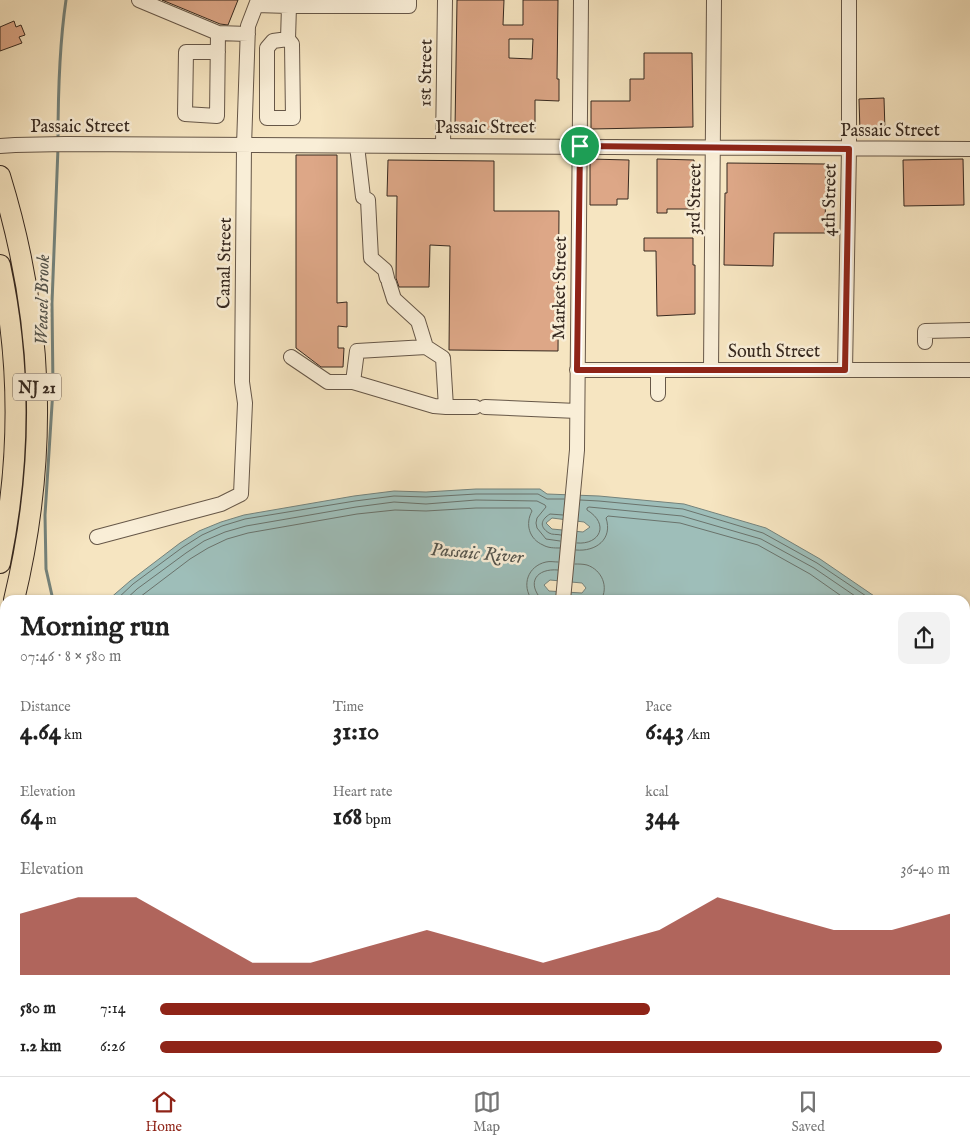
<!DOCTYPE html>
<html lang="en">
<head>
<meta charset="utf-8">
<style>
  body { margin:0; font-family:"IM FELL English",serif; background:#f2f2f2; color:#222; height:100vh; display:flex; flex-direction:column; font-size:19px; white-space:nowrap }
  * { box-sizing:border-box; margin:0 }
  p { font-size:16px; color:#767676 }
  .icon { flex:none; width:28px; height:28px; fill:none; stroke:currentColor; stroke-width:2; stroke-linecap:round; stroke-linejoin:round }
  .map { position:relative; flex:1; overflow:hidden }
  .panel { position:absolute; left:0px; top:595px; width:970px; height:481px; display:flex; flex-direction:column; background:#fff; border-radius:15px 15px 0 0; box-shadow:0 1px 4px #0004 }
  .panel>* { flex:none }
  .pin { position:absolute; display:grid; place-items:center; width:42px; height:42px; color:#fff; margin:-21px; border:2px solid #fff; border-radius:50%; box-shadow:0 1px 5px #0007 }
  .round { display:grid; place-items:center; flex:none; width:52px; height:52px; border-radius:10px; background:#f2f2f2 }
  .head { display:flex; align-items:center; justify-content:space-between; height:85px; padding:0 20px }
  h1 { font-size:28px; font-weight:700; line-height:38px }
  .metrics { display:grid; grid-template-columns:repeat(3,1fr); gap:8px; height:85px; padding:5px 20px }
  .metrics div { display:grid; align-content:center }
  .metrics b { font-size:25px; font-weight:700 }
  .metrics small { font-size:14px; font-weight:400 }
  .metrics p { font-size:14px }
  .chart { height:140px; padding:10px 20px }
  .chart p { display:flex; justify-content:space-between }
  .chart svg { width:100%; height:90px; margin-top:5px; fill:#8f2418; opacity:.7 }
  ul { padding:0 20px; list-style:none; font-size:16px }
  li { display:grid; grid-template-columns:80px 60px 1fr; align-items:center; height:38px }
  li i { height:12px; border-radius:6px; background:#8f2418 }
  .tabs { display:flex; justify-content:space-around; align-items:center; height:70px; border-top:1px solid #e0e0e0; background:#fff; font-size:14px; color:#767676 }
  .tabs a { display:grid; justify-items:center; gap:2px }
  .tabs .active { color:#8f2418 }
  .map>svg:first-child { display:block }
  .water { fill:#9ebeb9; stroke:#74827b; fill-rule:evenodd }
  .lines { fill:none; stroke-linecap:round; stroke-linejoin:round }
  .shore { stroke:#6a736c; stroke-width:1 }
  .stream { stroke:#74827b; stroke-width:3 }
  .building { fill:#dda787; stroke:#36281f; fill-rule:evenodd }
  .minor-casing { stroke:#665748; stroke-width:16 }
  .highway-casing { stroke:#36281f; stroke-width:22 }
  .minor { stroke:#f9eed7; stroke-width:14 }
  .highway { stroke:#f6e5c1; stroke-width:20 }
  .route-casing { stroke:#fff; stroke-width:10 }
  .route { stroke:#8f2418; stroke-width:6 }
  .labels { text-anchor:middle; stroke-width:5; stroke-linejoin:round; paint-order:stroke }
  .shield { fill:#f9eed7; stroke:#706356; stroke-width:1 }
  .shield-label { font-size:16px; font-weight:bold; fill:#36281f }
  .street-label { font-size:18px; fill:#36281f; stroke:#f9eed7 }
  .water-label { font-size:19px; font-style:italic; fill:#55554d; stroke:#f9eed7 }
</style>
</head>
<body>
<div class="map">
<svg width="970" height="1076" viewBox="0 0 970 1076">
  <rect width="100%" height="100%" fill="#f6e5c1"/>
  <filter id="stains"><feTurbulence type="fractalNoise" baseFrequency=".004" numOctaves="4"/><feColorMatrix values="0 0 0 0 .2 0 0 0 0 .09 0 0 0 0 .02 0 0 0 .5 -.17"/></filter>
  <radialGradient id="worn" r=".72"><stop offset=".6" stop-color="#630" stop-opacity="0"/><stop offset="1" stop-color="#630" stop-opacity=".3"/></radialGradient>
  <path class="water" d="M476 489H540L547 494 599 496 684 504 766 528 820 559 880 600H108L130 581 180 543 199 531 221 522 244 515 354 496 394 491 426 492ZM552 518 584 522 590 527 583 532 552 529 546 523ZM550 580 582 583 586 588 582 593 549 591 544 585Z
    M965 673 970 679V897L965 889Z
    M5 810V1071H62L61 1076H0V826Z
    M970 982V1076H957L958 1071H965V1009Z"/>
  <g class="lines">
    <path class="shore" d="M580 500 599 501 683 509 763 533 817 563 872 600
      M561 535C557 534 552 535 549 533 538 526 542 519 550 514L563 515
      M577 543C600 545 610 524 587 510V508L589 507 682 516 761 539 814 568 861 600
      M576 550C596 552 613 539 606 518L608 516 680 523 758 545 810 574 847 600
      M575 564C579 564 583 564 587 565 602 570 609 587 601 600
      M116 600 133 584 183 547 202 535 222 526 245 519 355 501 394 496 426 497 476 494H538L547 499H564
      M125 600 137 589 186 553 204 541 225 532 246 526 356 507 394 502 426 504 476 500 537 501 545 505 546 507 537 518 536 523 537 528 546 539 560 541
      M136 600 190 559 208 548 227 539 248 533 357 514 395 510 426 511 476 508H530L532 511C525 524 529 539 543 545 548 548 554 548 560 548
      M532 600C521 585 528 566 546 562 550 561 554 562 558 562
      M542 600C526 583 536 568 558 570"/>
    <path class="stream" d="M58 141C58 94 59 47 66 0
      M53 600 46 569 45 515 53 389 52 303 58 148"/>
  </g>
  <path class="building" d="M162 0H238L228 25 220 24Z
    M457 0H504L503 25H523V0H558L557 79H559V101L535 100V130L455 129ZM509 39H533L532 59 509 58Z
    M14 21 16 27 21 25 25 35 19 37 22 43 0 51V27Z
    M644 53H692L693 127 591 129V101H630V79H644Z
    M884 98 885 131 860 132 859 99Z
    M296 155H337V303L347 302V327L338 326V348H344L343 367H321L296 348Z
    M590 159 629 160 628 199H617V205H590Z
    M657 159 694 160V209H667V213H657Z
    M963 159 964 205 904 206 903 160Z
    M388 160 494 161V211H559L558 351 449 350 450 246 430 245 429 287H399L396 278 397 196H387Z
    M727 163 826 164 825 233H774L773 266 724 265 725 193H727Z
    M644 238H693V265H695V314L657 316 656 251H644Z"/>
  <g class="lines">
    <defs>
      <path id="minor" d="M139 0 218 33 248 34
        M256 5 289 6 288 39 292 44 293 118H267V48L273 41 288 39
        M289 6H409V0
        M218 52H186L185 114 217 116 218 33
        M0 146 15 145 65 144 970 149
        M357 146 363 197 368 200 371 258 385 270 387 278
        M443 146 445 0
        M389 283 394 299 418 321 426 347
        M925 342V331L970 330
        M291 357 328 382H353L357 351 426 347 443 358 446 407H475
        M711 369 714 0
        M577 370H970
        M845 370 849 149V0
        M353 382 434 406 446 407
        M658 394V370
        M485 407 577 411
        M97 537 221 504 241 494 245 403 242 382 244 146 248 26 258 0
        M563 600 577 450 581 0
        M0 744 5 733
        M190 1071V1076
        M321 1071V1076
        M452 1071V1076
        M580 1071 581 1076
        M712 1071 713 1076
        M840 1071V1076"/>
      <path id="highway" d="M0 176C44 319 49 455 14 600
        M0 265C21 363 20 465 0 563
        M0 646 5 632
        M0 679 5 663"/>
    </defs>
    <use href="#minor" class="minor-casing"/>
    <use href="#highway" class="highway-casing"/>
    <use href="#minor" class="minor"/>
    <use href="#highway" class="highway"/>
  </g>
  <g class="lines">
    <defs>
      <path id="route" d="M580 146 849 149 845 370H577Z"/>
    </defs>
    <use href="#route" class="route-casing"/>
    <use href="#route" class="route"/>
  </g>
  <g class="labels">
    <rect class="shield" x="13" y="373.5" width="48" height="27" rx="4"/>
    <g class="shield-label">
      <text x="37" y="393">NJ 21</text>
    </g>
    <g class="street-label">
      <text transform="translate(425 73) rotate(-89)" y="6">1st Street</text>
      <text x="80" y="132">Passaic Street</text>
      <text x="485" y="133">Passaic Street</text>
      <text x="890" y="136">Passaic Street</text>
      <text transform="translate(694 199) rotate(-89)" y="6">3rd Street</text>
      <text transform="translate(829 200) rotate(-89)" y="6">4th Street</text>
      <text transform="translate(224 263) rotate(-89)" y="6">Canal Street</text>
      <text transform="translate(559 288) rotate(-89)" y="6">Market Street</text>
      <text x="774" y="357">South Street</text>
    </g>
    <g class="water-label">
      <text transform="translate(41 300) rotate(-89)" y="7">Weasel Brook</text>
      <text transform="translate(477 552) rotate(5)" y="7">Passaic River</text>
    </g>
  </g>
  <rect width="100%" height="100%" filter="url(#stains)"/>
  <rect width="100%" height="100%" fill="url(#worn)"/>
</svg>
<div class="pin" style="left:580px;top:146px;background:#1e9e55"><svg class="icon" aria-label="arrive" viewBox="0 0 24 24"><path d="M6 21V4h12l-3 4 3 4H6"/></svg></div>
<section class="panel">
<div class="head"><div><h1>Morning run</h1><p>07:46 · 8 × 580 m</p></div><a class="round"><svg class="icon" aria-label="share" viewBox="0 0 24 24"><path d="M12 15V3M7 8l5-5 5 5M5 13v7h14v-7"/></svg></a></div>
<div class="metrics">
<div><p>Distance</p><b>4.64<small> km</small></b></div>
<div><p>Time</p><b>31:10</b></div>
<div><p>Pace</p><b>6:43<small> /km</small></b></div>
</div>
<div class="metrics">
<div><p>Elevation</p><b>64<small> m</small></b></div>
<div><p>Heart rate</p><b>168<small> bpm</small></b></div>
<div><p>kcal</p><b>344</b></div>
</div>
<div class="chart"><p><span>Elevation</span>36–40 m</p>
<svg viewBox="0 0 160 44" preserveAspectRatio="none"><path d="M0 44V14L10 6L20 6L30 22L40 38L50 38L60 30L70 22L80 30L90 38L100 30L110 22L120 6L130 14L140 22L150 22L160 14V44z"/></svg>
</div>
<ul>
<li><b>580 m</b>7:14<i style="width:62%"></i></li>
<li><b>1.2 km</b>6:26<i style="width:99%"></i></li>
</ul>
</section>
</div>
<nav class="tabs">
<a class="active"><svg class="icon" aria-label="home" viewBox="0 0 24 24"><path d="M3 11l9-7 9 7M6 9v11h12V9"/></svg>Home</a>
<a><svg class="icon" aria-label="map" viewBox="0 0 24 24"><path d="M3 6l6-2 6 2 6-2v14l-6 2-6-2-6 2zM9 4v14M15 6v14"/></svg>Map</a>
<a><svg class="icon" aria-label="saved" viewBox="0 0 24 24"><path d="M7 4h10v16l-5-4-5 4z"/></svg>Saved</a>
</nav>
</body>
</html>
